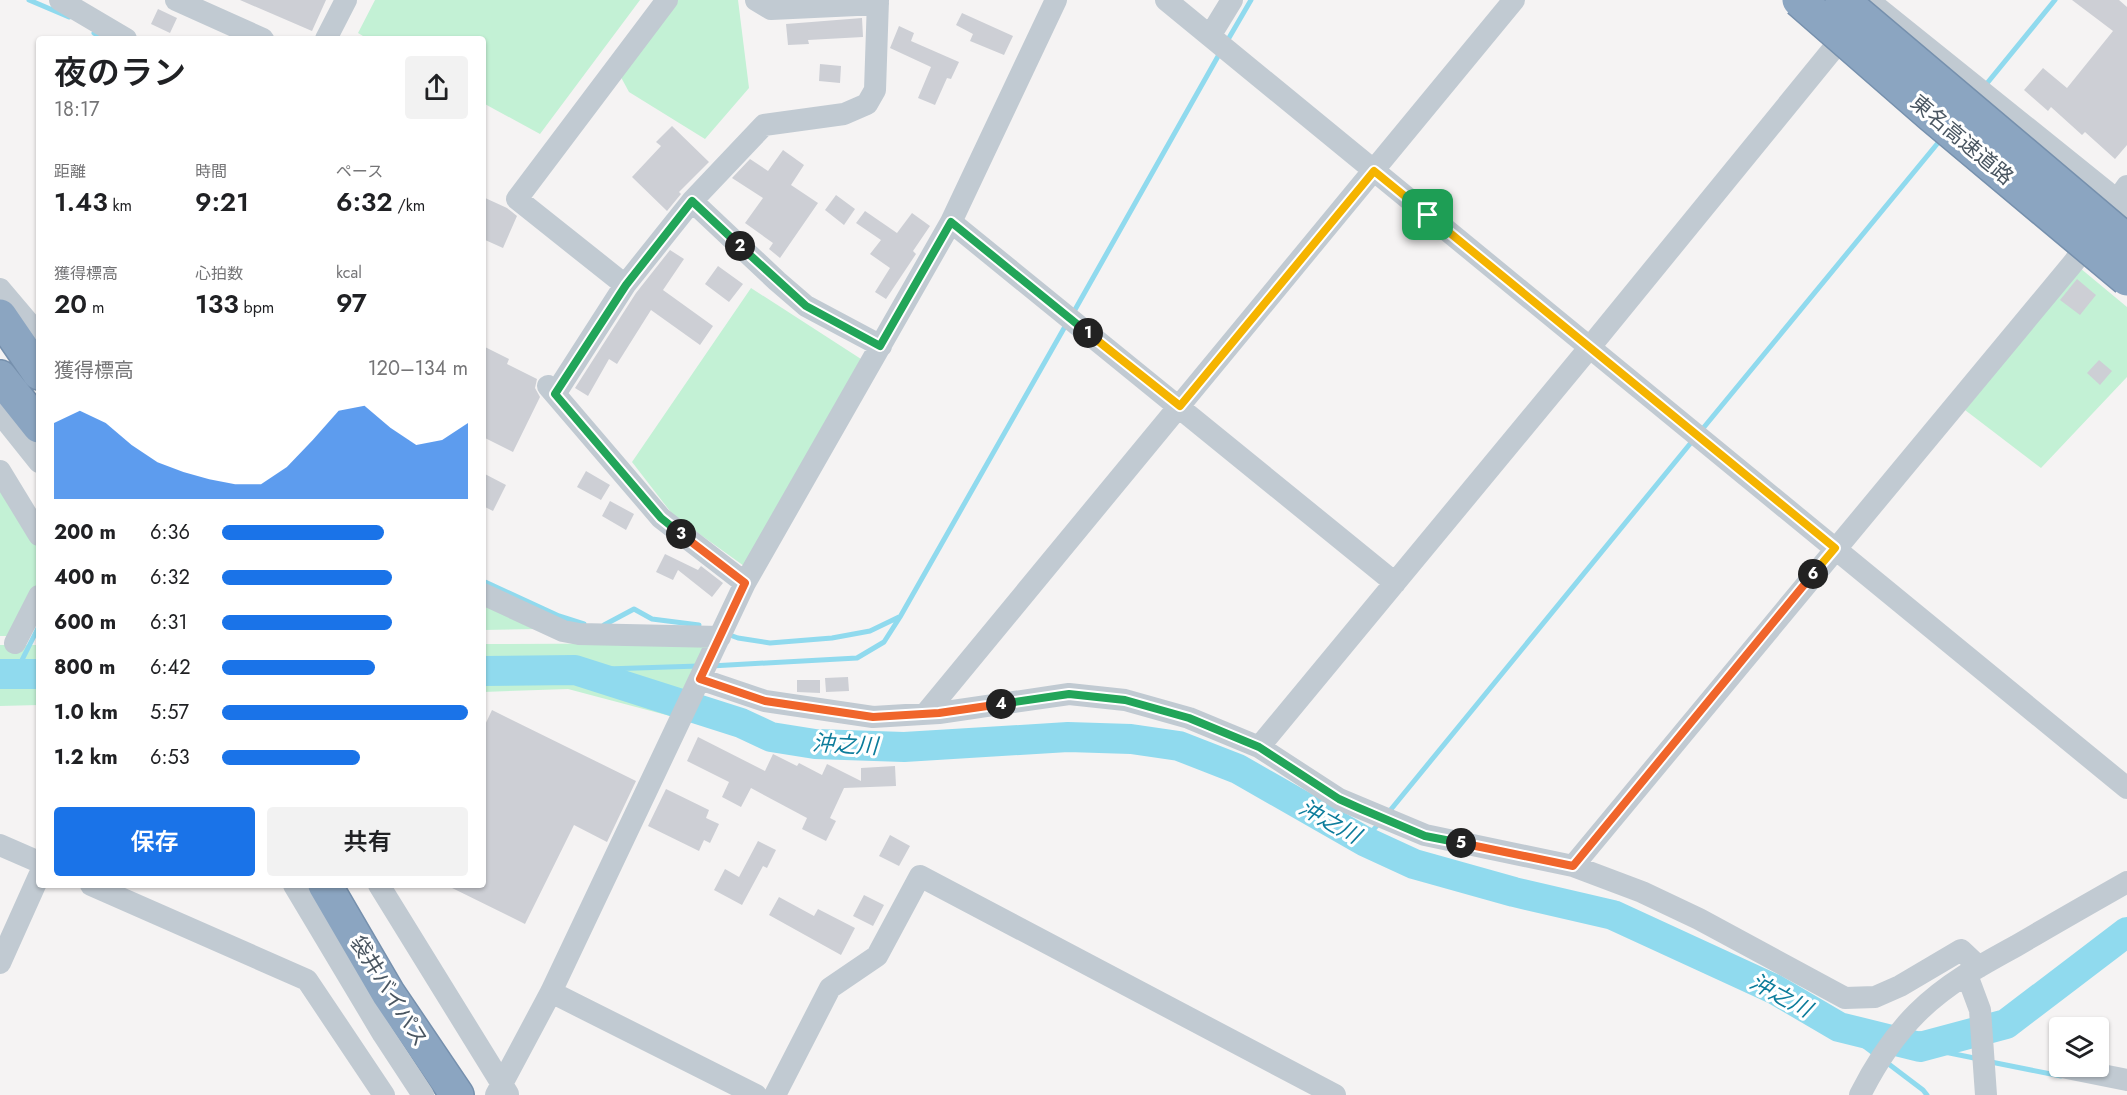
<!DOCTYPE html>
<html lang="ja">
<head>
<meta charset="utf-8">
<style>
  body { margin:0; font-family:Jost,"Noto Sans JP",sans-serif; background:#f2f2f2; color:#202124; height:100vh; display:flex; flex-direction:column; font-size:22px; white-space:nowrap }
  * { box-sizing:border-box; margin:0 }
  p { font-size:20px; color:#757577 }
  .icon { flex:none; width:33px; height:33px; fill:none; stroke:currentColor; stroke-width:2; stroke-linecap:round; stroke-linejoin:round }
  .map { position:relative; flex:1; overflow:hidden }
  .side { position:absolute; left:36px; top:36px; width:450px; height:852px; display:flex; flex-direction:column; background:#fff; border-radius:6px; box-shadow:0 2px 4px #0004 }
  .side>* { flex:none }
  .buttons { position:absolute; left:2049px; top:1017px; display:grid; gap:12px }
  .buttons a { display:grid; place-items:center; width:60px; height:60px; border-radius:6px; background:#fff; box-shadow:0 2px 4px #0004; font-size:30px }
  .pin { position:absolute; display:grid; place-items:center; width:51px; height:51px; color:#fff; margin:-26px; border-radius:12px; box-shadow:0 3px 9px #0006 }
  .km { position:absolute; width:30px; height:30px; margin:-15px; border-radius:50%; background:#222; color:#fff; font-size:16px; line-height:30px; text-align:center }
  .round { display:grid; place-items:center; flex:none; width:63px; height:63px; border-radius:6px; background:#f2f2f2 }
  .overview { display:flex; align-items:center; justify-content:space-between; height:102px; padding:0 18px }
  h1 { font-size:33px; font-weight:600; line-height:45px }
  .figures { display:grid; grid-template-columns:repeat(3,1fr); gap:9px; height:102px; padding:6px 18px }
  .figures div { display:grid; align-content:center }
  .figures b { font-size:26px; font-weight:600 }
  .figures small { font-size:16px; font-weight:400 }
  .figures p { font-size:16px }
  .chart { height:168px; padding:12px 18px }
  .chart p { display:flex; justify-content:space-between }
  .chart svg { width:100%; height:108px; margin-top:6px; fill:#1a73e8; opacity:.7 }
  .button { display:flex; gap:12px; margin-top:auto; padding:12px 18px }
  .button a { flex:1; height:69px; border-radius:6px; background:#1a73e8; color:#fff; font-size:24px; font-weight:600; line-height:69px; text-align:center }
  .button a+a { background:#f2f2f2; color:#202124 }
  ul { padding:0 18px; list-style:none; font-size:20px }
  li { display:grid; grid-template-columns:96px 72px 1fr; align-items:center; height:45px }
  li i { height:15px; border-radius:8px; background:#1a73e8 }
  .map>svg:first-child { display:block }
  .green { fill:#c3f1d5 }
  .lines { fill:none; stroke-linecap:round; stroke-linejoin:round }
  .stream { stroke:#90daee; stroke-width:5 }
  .river { stroke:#90daee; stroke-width:30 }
  .building { fill:#cdcfd5 }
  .highway-casing { stroke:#7690ad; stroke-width:36 }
  .minor { stroke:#c1cad2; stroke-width:22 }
  .highway { stroke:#8ba5c1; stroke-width:33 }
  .highway-bridge-casing { stroke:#7690ad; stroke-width:36; stroke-linecap:butt }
  .highway-bridge { stroke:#8ba5c1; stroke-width:33 }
  .split-1-casing { stroke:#fff; stroke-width:12 }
  .split-2-casing { stroke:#fff; stroke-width:12 }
  .split-3-casing { stroke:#fff; stroke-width:12 }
  .split-4-casing { stroke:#fff; stroke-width:12 }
  .split-5-casing { stroke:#fff; stroke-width:12 }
  .split-6-casing { stroke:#fff; stroke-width:12 }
  .split-7-casing { stroke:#fff; stroke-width:12 }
  .split-1 { stroke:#f5b400; stroke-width:8 }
  .split-2 { stroke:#22a559; stroke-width:8 }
  .split-3 { stroke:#22a559; stroke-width:8 }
  .split-4 { stroke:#f0652b; stroke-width:8 }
  .split-5 { stroke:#22a559; stroke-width:8 }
  .split-6 { stroke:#f0652b; stroke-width:8 }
  .split-7 { stroke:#f5b400; stroke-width:8 }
  .labels { text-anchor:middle; stroke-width:6; stroke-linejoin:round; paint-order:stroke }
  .street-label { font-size:21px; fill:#4a5661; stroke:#fff }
  .water-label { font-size:22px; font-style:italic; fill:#0c7c9b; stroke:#fff }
</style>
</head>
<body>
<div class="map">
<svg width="2127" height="1095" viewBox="0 0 2127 1095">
  <rect width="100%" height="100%" fill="#f5f3f3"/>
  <path class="green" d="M375 0H640L540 134 483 103V39H368L358 33Z
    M677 0H738L749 88 705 139 629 92 616 68Z
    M2080 268 2127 307V377L2041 468 1965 410Z
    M751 288 861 359 744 566 673 515 632 462Z
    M0 471 39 537V586L18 636H0Z
    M483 605 536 629 483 630Z
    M710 643 670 716 568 689 483 692V644Z
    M0 645H39V705L0 706Z"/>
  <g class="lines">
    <path class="stream" d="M29 0 69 17
      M94 33 104 39
      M1226 43 1251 0
      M1984 87 2055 0
      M1072 315 1221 51
      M1700 432 1942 138
      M483 581 559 616 584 624
      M604 625 634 609 652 619 699 625
      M727 634 738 638 770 643 832 638 870 631 899 617
      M711 666 857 658 884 642 900 617 1067 323
      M575 670 699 666
      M15 674 39 626
      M1388 813 1694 439
      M1364 841 1380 822
      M1839 1027 1876 1055
      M1920 1047 1979 1059
      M1886 1062 1923 1090 1927 1095
      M1991 1062 2061 1076"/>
    <path class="river" d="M483 671 575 670 741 723 771 737 815 744 904 747 1068 737 1131 739 1179 746 1238 769 1364 841 1414 864 1514 892 1613 915 1774 989 1839 1027 1920 1047 2006 1024 2127 932
      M0 674H39"/>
  </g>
  <path class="building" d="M240 0H326L312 31Z
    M2072 0H2119L2127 7V145L2115 159 2085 132 2082 135 2051 107 2048 111 2024 90 2043 68 2067 88 2113 31Z
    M158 9 177 18 170 33 151 24Z
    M962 13 1013 36 1004 55 970 41 973 34 956 25Z
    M862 18 863 37 808 40 809 44 788 45 786 24Z
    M899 26 914 33 911 41 959 62 951 79 947 78 935 105 918 98 931 67 890 48Z
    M820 64 841 66 840 83 819 81Z
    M672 126 709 162 679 192 681 194 667 211 632 177 661 146 656 142Z
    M783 150 804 165 791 185 818 203 780 258 769 249 773 243 745 223 763 198 732 178 750 159 768 171Z
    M836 195 855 209 844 225 825 210Z
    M483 197 507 208 517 216 503 248 483 239Z
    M865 211 897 233 912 213 930 226 913 251 916 254 886 299 875 292 890 268 870 254 881 240 856 223Z
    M670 250 684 259 663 290 713 326 700 345 651 310 617 364 609 359 588 396 575 388 636 293Z
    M718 266 743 284 729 302 705 284Z
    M2077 279 2096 295 2080 315 2060 300Z
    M483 346 509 359 507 364 537 379 535 388 540 397 513 452 483 437Z
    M2099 360 2112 371 2100 385 2087 373Z
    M586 471 610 485 601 500 577 487Z
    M483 473 506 485 493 511 483 506Z
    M610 501 634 514 626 530 602 516Z
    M665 554 698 570 701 566 723 583 712 597 678 570 673 580 656 572Z
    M848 677 849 691 826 692 825 678Z
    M797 680H820V693L797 692Z
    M492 710 636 781 607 842 574 825 525 924 446 885H483V729Z
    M698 737 765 771 773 754 797 766 799 763 822 775 827 764 861 781V768L895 766 896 786 844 788 830 818 836 821 826 841 802 829 807 818 751 788 741 807 722 797 729 782 687 761Z
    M666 789 709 810 706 818 719 824 710 843 704 840 699 851 648 826Z
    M890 835 910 846 899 866 879 856Z
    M758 841 776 850 767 868 763 866 742 905 714 890 725 869 739 877Z
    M864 895 884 905 873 926 853 916Z
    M779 897 814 916 818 909 855 928 841 955 769 915Z"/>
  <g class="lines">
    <defs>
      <path id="highway" d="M0 316 39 373
        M0 377 39 426
        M325 885 388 993 457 1095"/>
    </defs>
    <use href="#highway" class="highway-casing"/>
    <path class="minor" d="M60 0 126 39
      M176 0 263 39
      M756 0 771 9 878 4
      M1166 0 2127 788
      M1868 0 2127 208
      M1210 36 1232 0
      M326 39 346 0
      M692 201 777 281 806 306 881 346
      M951 222 1395 583
      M625 285 517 199 667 0
      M0 289 39 335
      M548 386 661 518 745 583
      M555 394 625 285 668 231 692 201 764 125 844 114 867 104 875 90 878 0
      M0 413 39 462
      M0 471 39 535
      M483 594 563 631 579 634 720 637
      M15 643 39 596
      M700 679 765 701 873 717 939 713 1069 694 1125 700 1189 718 1259 747 1339 799 1425 835 1573 866 1642 892 1699 919 1845 998 1875 997 1900 986 1961 950 1979 967
      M926 713 1514 0
      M1259 747 1590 347 1873 0
      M0 845 39 862
      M1573 866 2074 262 2127 186
      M91 885 307 980 384 1095
      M294 885 383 1034 423 1095
      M379 885 508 1094
      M0 963 39 876
      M1967 975 1980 1010 1986 1095
      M551 992 756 1095
      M2062 1067 2127 1080
      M496 1095 551 992 745 583 951 222 1056 0
      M775 1095 830 988 877 956 920 876 1335 1095
      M1860 1095C1875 1065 1893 1037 1917 1013 1946 984 1981 965 2016 946 2053 924 2090 903 2127 882"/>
    <use href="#highway" class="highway"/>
    <defs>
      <path id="highway-bridge" d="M1799 0 1931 115 2127 279
        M1842 0 2127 241"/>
    </defs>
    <use href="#highway-bridge" class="highway-bridge-casing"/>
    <use href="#highway-bridge" class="highway-bridge"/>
  </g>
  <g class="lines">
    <defs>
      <path id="split-1" d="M1088 333 1180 406 1374 171 1428 215"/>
      <path id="split-2" d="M740 246 806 306 880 346 951 222 1088 333"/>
      <path id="split-3" d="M681 534 661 518 555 394 626 285 692 201 740 246"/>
      <path id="split-4" d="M681 534 745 583 700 679 765 701 873 717 939 713 1001 704"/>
      <path id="split-5" d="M1001 704 1069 694 1125 700 1189 718 1259 747 1339 799 1359 808 1425 836 1461 843"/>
      <path id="split-6" d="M1461 843 1573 866 1813 574"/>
      <path id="split-7" d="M1428 215 1835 548 1813 574"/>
    </defs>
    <use href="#split-1" class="split-1-casing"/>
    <use href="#split-2" class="split-2-casing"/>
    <use href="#split-3" class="split-3-casing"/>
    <use href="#split-4" class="split-4-casing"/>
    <use href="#split-5" class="split-5-casing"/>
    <use href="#split-6" class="split-6-casing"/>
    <use href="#split-7" class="split-7-casing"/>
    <use href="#split-1" class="split-1"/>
    <use href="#split-2" class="split-2"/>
    <use href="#split-3" class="split-3"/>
    <use href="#split-4" class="split-4"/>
    <use href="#split-5" class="split-5"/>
    <use href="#split-6" class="split-6"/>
    <use href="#split-7" class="split-7"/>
  </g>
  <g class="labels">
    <g class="street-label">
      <text transform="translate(1962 140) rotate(40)" y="7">東名高速道路</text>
      <text transform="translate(389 991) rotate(58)" y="7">袋井バイパス</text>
    </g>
    <g class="water-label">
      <text transform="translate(845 744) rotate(3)" y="8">沖之川</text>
      <text transform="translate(1330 821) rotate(29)" y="8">沖之川</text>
      <text transform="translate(1781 995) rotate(28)" y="8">沖之川</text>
    </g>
  </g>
</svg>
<div class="buttons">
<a><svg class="icon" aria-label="layers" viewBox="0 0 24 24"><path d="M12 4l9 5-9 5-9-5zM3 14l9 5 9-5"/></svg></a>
</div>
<div class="pin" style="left:1428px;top:215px;background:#1e9e55"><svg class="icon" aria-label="arrive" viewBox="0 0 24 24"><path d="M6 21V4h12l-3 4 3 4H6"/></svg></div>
<b class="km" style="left:1088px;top:333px">1</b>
<b class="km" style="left:740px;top:246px">2</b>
<b class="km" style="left:681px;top:534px">3</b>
<b class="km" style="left:1001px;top:704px">4</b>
<b class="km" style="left:1461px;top:843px">5</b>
<b class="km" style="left:1813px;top:574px">6</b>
<section class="side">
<div class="overview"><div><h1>夜のラン</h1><p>18:17</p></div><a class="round"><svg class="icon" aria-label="share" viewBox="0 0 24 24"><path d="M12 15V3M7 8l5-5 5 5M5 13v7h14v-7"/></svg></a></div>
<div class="figures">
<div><p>距離</p><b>1.43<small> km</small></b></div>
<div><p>時間</p><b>9:21</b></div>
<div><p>ペース</p><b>6:32<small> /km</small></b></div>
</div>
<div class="figures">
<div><p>獲得標高</p><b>20<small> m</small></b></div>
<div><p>心拍数</p><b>133<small> bpm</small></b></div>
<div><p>kcal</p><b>97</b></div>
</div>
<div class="chart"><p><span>獲得標高</span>120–134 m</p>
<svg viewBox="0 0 160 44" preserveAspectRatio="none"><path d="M0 44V13L10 8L20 13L30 22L40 29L50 33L60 36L70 38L80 38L90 31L100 20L110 8L120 6L130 15L140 22L150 20L160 13V44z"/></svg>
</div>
<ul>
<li><b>200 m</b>6:36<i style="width:66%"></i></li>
<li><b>400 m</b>6:32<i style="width:69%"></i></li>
<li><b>600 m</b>6:31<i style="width:69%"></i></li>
<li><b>800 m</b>6:42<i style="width:62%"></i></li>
<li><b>1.0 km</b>5:57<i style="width:100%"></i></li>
<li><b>1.2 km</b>6:53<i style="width:56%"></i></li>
</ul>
<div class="button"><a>保存</a><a>共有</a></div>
</section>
</div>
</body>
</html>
